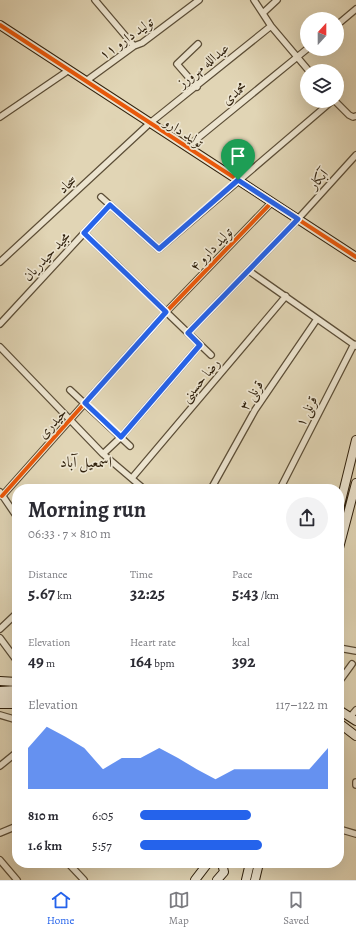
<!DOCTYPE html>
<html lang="en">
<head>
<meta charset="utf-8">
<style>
  body { margin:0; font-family:Alegreya,Amiri,serif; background:#f2f2f3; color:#2b2b33; height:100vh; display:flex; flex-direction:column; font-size:15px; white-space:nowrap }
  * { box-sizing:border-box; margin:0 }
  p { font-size:13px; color:#7c7c81 }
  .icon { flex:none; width:22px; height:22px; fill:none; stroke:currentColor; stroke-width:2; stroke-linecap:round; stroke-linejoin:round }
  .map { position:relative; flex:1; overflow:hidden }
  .drawer { position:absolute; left:12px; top:484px; width:332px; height:384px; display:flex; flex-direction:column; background:#fff; border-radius:16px; box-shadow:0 4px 16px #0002 }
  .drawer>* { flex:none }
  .needle { width:26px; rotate:21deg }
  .controls { position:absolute; left:300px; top:12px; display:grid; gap:8px }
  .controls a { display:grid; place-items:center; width:44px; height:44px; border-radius:50%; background:#fff; box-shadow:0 4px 16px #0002; font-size:20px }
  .pin { position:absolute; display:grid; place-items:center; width:34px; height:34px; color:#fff; margin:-41px -17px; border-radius:50% 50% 50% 0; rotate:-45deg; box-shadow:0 0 4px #0007 }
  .pin .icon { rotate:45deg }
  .round { display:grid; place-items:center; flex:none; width:42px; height:42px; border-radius:21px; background:#f2f2f3 }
  .head { display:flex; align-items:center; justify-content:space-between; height:68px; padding:0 16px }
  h1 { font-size:22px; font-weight:700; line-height:30px }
  .metrics { display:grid; grid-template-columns:repeat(3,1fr); gap:6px; height:68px; padding:4px 16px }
  .metrics div { display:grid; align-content:center }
  .metrics b { font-size:17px; font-weight:700 }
  .metrics small { font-size:11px; font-weight:400 }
  .metrics p { font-size:11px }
  .chart { height:112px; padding:8px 16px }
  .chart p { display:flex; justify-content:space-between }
  .chart svg { width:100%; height:72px; margin-top:4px; fill:#2563eb; opacity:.7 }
  ul { padding:0 16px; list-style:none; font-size:13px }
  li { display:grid; grid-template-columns:64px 48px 1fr; align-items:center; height:30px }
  li i { height:10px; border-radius:5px; background:#2563eb }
  .menu { display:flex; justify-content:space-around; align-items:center; height:56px; border-top:1px solid #e1e1e2; background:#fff; font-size:11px; color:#7c7c81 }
  .menu a { display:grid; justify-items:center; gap:2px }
  .menu .current { color:#2563eb }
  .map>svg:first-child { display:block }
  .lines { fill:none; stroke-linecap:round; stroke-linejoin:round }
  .street-casing { stroke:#5c4e37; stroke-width:8 }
  .secondary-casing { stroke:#30210d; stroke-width:10 }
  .street { stroke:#ece4cf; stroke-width:5.5 }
  .secondary { stroke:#ece4cf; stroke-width:8 }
  .cycleway-casing { stroke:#ece4cf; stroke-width:6 }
  .cycleway { stroke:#e8590c; stroke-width:4 }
  .route-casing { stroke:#fff; stroke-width:8 }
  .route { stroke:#2563eb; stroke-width:5 }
  .labels { text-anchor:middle; stroke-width:3.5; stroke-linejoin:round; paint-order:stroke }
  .street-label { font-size:14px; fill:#30210d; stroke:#ece4cf }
  .neighbourhood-label { font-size:15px; fill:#30210d; stroke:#ece4cf }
</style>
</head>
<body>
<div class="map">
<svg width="356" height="880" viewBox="0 0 356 880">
  <rect width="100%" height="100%" fill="#e1d5b5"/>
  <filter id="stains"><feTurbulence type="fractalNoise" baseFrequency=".005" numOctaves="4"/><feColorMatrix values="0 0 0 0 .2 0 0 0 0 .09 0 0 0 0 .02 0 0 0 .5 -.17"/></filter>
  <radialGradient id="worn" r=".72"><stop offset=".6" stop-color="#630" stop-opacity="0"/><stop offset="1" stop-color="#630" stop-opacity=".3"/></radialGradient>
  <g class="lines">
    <defs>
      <path id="street" d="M95 0 134 46
        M254 0 271 26 309 71
        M263 13 277 0
        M337 25 356 9
        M86 81 134 46 142 43 199 0
        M197 87 177 64 198 44
        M335 101 349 115 353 117 356 116
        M0 117 69 70
        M187 147 307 49
        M101 197 159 249 332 101
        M84 233 211 355
        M0 262 150 123 271 26
        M249 271 356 346
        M0 324 110 205
        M188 333 298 219 356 155
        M0 347 103 454 144 489
        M70 390 130 446
        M103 454 121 437 200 345
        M132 478 286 296
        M211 489 255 410 317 319
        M280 489 354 344
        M0 492 17 517
        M2 496 166 312 272 202
        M0 629 17 613
        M0 638 17 661
        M339 648 356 651
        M339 682 352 664
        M0 715 17 720
        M350 717 356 710
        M0 766 17 752
        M356 782V785
        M339 829 356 834
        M0 833 17 826
        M0 860 17 880
        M68 863 84 880"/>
      <path id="secondary" d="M0 25 356 257
        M339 509 356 440
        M339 548 356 483
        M0 681 17 682
        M0 691 17 690
        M0 698 17 697
        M0 704H17
        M339 710 356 721
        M339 723 356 736
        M195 880 208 863
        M217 880 224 872 222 863
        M246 880 250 863
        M255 880 259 863"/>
    </defs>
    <use href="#street" class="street-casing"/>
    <use href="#secondary" class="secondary-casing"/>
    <use href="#street" class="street"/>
    <use href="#secondary" class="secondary"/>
    <defs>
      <path id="cycleway" d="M0 25 356 257
        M2 496 166 312 272 202"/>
    </defs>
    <use href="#cycleway" class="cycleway-casing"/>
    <use href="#cycleway" class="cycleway"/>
  </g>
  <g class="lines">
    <defs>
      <path id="route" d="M238 180 298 219 188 333 200 345 121 437 85 403 166 312 84 233 110 205 159 249Z"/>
    </defs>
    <use href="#route" class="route-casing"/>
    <use href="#route" class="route"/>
  </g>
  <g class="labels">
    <g class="street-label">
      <text transform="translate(126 38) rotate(-35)" y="5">تولید دارو ۱۱</text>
      <text transform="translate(203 65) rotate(-39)" y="5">عبدالله مهرورز</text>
      <text transform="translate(234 93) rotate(-39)" y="5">محمدی</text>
      <text transform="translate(184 132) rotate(33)" y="5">تولید دارو</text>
      <text transform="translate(318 179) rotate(-48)" y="5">آبکار</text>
      <text transform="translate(67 184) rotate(-43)" y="5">سجاد</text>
      <text transform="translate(211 249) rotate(-46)" y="5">تولید دارو ۴</text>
      <text transform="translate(46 256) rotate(-47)" y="5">مجید حیدریان</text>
      <text transform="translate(200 380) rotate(-50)" y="5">رضا حسینی</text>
      <text transform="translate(251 395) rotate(-58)" y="5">قرنلی ۳</text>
      <text transform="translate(306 411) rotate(-63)" y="5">قرنلی ۱</text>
      <text transform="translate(52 423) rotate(-48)" y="5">حیدری</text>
    </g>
    <g class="neighbourhood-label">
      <text x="86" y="467">اسمعیل آباد</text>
    </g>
  </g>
  <rect width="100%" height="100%" filter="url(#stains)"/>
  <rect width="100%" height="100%" fill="url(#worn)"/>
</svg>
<div class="controls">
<a><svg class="needle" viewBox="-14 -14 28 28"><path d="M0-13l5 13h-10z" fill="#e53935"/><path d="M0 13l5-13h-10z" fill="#7c7c81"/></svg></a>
<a><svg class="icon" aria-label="layers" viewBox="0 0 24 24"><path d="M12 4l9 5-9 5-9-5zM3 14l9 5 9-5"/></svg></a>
</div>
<div class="pin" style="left:238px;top:180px;background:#1e9e55"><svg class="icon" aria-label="arrive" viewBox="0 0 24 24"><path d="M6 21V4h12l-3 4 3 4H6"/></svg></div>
<section class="drawer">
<div class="head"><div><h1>Morning run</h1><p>06:33 · 7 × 810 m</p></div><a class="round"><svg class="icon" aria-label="share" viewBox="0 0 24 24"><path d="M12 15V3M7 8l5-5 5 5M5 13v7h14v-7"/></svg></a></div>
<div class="metrics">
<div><p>Distance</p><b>5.67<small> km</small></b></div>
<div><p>Time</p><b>32:25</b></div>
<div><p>Pace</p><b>5:43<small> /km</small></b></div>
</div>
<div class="metrics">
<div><p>Elevation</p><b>49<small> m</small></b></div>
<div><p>Heart rate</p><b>164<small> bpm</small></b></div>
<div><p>kcal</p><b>392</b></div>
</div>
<div class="chart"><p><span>Elevation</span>117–122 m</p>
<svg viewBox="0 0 160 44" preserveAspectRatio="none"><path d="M0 44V19L10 6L20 12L30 19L40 32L50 25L60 25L70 19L80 25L90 32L100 38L110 32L120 32L130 32L140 32L150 32L160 19V44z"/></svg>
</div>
<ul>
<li><b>810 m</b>6:05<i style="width:59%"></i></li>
<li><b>1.6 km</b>5:57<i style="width:65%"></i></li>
</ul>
</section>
</div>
<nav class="menu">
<a class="current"><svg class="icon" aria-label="home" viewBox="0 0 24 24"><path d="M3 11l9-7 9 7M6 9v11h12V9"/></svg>Home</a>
<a><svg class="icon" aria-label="map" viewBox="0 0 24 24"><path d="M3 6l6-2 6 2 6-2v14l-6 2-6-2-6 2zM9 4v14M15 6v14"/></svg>Map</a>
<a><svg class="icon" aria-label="saved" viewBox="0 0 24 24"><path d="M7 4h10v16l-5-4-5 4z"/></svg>Saved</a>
</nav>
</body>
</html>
